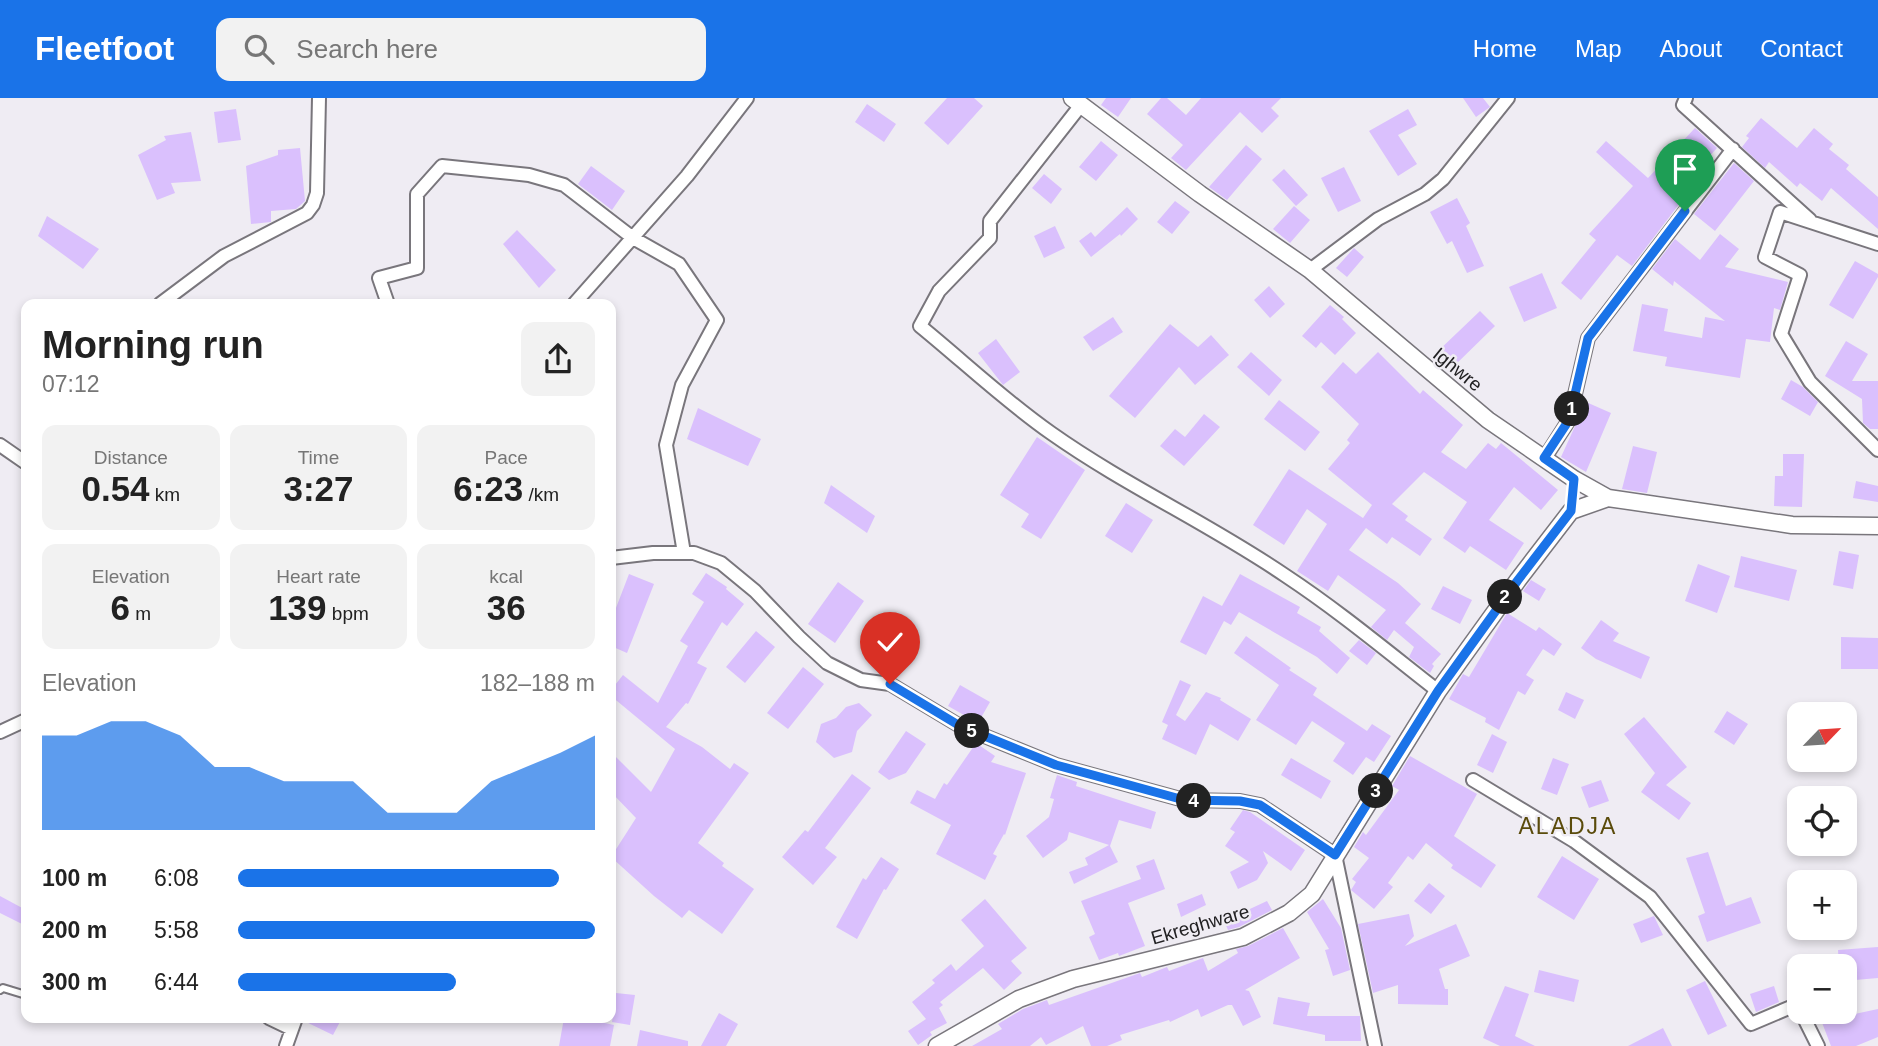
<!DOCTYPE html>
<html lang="en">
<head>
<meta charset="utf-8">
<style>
  body { margin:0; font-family:Helvetica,sans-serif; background:#f2f2f2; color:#222; height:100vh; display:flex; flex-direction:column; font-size:26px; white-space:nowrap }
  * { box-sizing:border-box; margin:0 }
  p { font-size:23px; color:#767676 }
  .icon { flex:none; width:38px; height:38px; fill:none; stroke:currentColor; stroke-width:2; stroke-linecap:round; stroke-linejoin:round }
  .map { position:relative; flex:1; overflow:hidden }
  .sheet { position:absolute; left:21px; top:201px; width:595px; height:724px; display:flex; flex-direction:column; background:#fff; border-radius:14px; box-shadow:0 4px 10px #0003 }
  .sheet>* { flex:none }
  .needle { width:46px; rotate:65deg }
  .fabs { position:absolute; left:1787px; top:604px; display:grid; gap:14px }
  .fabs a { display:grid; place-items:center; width:70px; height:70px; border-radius:14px; background:#fff; box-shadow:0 4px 10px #0003; font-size:35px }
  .pin { position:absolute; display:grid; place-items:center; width:60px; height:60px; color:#fff; margin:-72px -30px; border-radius:50% 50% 50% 0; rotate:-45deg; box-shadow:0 0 7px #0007 }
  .pin .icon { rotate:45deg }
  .km { position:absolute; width:35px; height:35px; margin:-18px; border-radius:50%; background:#222; color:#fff; font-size:19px; line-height:35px; text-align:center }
  .round { display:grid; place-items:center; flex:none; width:74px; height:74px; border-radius:14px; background:#f2f2f2 }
  .summary { display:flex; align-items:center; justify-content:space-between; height:119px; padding:0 21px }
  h1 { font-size:38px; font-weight:800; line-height:52px }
  .stats { display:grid; grid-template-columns:repeat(3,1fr); gap:10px; height:119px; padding:7px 21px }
  .stats div { display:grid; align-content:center; border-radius:14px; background:#f2f2f2; text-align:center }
  .stats b { font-size:35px; font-weight:800 }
  .stats small { font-size:19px; font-weight:400 }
  .stats p { font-size:19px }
  .chart { height:196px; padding:14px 21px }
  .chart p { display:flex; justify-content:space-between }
  .chart svg { width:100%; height:126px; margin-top:7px; fill:#1a73e8; opacity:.7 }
  ul { padding:0 21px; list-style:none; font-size:23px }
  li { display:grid; grid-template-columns:112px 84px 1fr; align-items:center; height:52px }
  li i { height:18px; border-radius:9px; background:#1a73e8 }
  header { display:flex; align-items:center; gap:42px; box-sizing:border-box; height:98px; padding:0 35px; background:#1a73e8; color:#fff }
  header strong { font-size:33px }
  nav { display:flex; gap:38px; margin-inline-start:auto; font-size:24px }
  .search { width:490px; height:63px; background:#f2f2f2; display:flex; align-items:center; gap:18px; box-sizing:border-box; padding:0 24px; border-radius:14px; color:#767676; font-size:26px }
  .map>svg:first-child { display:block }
  .building { fill:#dac0fd }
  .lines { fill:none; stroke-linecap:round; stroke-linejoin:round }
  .service-casing { stroke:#79767c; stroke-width:10 }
  .minor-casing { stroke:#79767c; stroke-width:16 }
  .tertiary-casing { stroke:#79767c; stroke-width:19 }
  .service { stroke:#fff; stroke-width:6 }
  .minor { stroke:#fff; stroke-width:12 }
  .tertiary { stroke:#fff; stroke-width:16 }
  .route-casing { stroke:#fff; stroke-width:14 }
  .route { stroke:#1a73e8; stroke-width:9 }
  .labels { text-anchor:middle; stroke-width:5; stroke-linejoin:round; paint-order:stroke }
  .street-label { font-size:19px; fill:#222123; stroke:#efecf3 }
  .quarter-label { font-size:23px; letter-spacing:2px; fill:#5a4b0b; stroke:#efecf3 }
</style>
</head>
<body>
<header>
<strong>Fleetfoot</strong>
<div class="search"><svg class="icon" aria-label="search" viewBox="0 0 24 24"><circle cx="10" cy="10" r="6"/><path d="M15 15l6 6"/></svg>Search here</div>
<nav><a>Home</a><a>Map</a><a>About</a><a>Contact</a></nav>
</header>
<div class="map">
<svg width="1878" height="948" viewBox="0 0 1878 948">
  <rect width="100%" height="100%" fill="#efecf3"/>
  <path class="building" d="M947 0H974L983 8 948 47 924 25Z
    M1106 0H1131L1118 19 1101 7Z
    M1161 0H1167L1186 17 1201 0H1281L1271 10 1279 18 1262 35 1240 14 1186 72 1171 60 1183 47 1147 16Z
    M1463 0H1483L1490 9 1476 19Z
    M867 6 896 26 884 44 855 24Z
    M236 11 241 42 218 45 214 14Z
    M1408 11 1417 27 1398 37 1417 66 1398 78 1369 33Z
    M1761 20 1797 50 1814 30 1833 46 1829 51 1849 67 1846 71 1878 99V131L1831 90 1822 103 1800 85 1797 89 1769 64 1765 70 1742 49 1749 40 1746 38Z
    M1695 30 1717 50 1672 99 1680 105 1632 168 1617 157 1581 202 1561 185 1596 142 1589 136 1633 88 1596 54 1606 43 1648 80Z
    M191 34 201 83 171 85 175 95 157 102 138 57 166 42 164 38Z
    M1101 43 1118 57 1096 83 1079 69Z
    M1246 47 1262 61 1227 102 1209 89Z
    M300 50 305 103 296 111 271 113V124L251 126 246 68 278 57V52Z
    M1734 65 1754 83 1715 133 1694 116Z
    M591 68 625 93 612 112 578 86Z
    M1344 69 1361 103 1338 114 1321 80Z
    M1284 71 1308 97 1296 108 1272 82Z
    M1044 76 1062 91 1051 106 1032 90Z
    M1457 100 1470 125 1466 128 1484 168 1467 175 1452 143 1447 146 1430 114Z
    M1175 103 1190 114 1172 136 1157 124Z
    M1294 108 1310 122 1290 145 1273 131Z
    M1127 109 1138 121 1121 138 1120 136 1091 159 1079 143 1091 134 1095 139Z
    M47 118 99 151 83 171 38 138Z
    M1055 128 1065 150 1044 160 1034 138Z
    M517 132 556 172 539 190 503 146Z
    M1720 136 1739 151 1725 169 1788 184 1780 212 1774 210 1770 244 1746 241 1740 280 1665 268 1667 259 1633 253 1642 206 1668 211 1664 233 1702 240 1705 219 1725 223 1674 183 1673 188 1652 171 1675 141 1700 162Z
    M1354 150 1364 159 1347 179 1336 170Z
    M1855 163 1878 176V179L1853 221 1829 207Z
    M1542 175 1557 210 1524 224 1509 189Z
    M1269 188 1285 206 1270 220 1254 202Z
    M1330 207 1344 219 1342 221 1356 235 1335 257 1321 244 1316 250 1302 238Z
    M1480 213 1495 228 1451 271 1436 255Z
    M1113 219 1123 234 1093 253 1083 239Z
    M1170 226 1198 249 1211 237 1229 257 1195 287 1179 269 1135 320 1109 298Z
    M996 241 1020 274 1003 287 978 255Z
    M1846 243 1868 256 1852 283H1878V331H1870L1863 325 1862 301 1825 278Z
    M1251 254 1282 282 1269 298 1237 269Z
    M1378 254 1420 296 1423 292 1463 327 1441 354 1466 371 1488 345 1496 351 1501 345 1558 392 1541 412 1514 389 1489 422 1524 445 1506 472 1470 448 1465 455 1443 440 1467 404 1424 374 1392 406 1408 418 1405 422 1432 441 1420 458 1392 439 1387 446 1366 430 1349 452 1398 485 1421 506 1405 525 1441 556 1432 566 1434 568 1430 575 1409 559 1414 549 1394 532 1387 542 1371 529 1386 512 1338 477 1328 493 1297 473 1327 426 1307 411 1284 447 1253 427 1289 371 1363 420 1372 407 1328 371 1350 345 1347 342 1359 326 1321 289 1343 264 1356 276Z
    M1791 282 1803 289 1818 304 1810 318 1781 301Z
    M1279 302 1320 334 1305 353 1264 321Z
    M1586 304 1611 315 1586 374 1561 359Z
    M698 310 761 341 748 368 687 341Z
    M1204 316 1220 329 1184 368 1160 348 1175 331 1185 339Z
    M1037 339 1085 372 1041 441 1021 429 1029 416 1000 397Z
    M1633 348 1657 354 1647 395 1622 391Z
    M1783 356H1804L1802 409 1774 408 1775 378H1783Z
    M1856 383 1878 388V404L1853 400Z
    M831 387 875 418 867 435 824 405Z
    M1126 405 1153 422 1132 455 1105 438Z
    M1839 453 1859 457 1853 491 1833 487Z
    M1741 458 1797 472 1789 503 1734 489Z
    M1698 466 1730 478 1717 515 1685 503Z
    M706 475 727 489 726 491 744 506 727 528 722 524 697 565 707 570 688 606 686 605 666 629 702 649 730 671 734 665 749 675 698 745 724 765 722 768 754 791 722 836 689 812 682 820 654 798 611 759 636 720 611 694V654L651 694 675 651 611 598V592L623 577 658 605 688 548 680 543 704 504 692 496Z
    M629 476 654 486 627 555 611 548V523Z
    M1240 476 1300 509 1297 515 1321 529 1319 533 1350 560 1337 576 1317 559 1239 514 1231 527 1224 523 1206 557 1180 544 1203 498 1222 508Z
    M1531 482 1546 491 1539 503 1523 493Z
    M838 484 864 503 835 545 808 526Z
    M1443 488 1472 502 1460 526 1431 511Z
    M1507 515 1536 533 1539 529 1562 546 1554 558 1543 551 1526 577 1534 582 1525 597 1518 593 1499 632 1485 624 1486 620 1449 601 1463 576 1469 579Z
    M1601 522 1619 535 1613 543 1650 559 1641 581 1596 561 1581 550Z
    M756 533 775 549 745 585 726 569Z
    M1246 538 1291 570 1289 572 1317 590 1313 597 1367 633 1372 626 1391 638 1374 664 1366 659 1353 677 1333 663 1345 645 1312 623 1296 647 1256 622 1279 587 1234 555Z
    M1841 539 1878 540V571H1841Z
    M1359 542 1376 555 1367 567 1349 553Z
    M803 569 824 586 788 631 767 615Z
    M1180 582 1191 587 1176 617 1185 623 1206 594 1221 600 1220 602 1251 621 1238 643 1210 626 1196 657 1162 641 1168 627 1162 624Z
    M960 587 990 604 978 625 948 608Z
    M1566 594 1584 602 1575 621 1558 612Z
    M859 605 872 617 857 633 852 654 834 660 816 644 821 626 836 620 846 609Z
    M1727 613 1748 626 1734 647 1714 634Z
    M1644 619 1687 669 1666 687 1691 705 1679 722 1641 694 1655 675 1624 636Z
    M906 633 926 646 906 675 889 682 878 674Z
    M1492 636 1507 644 1493 675 1477 667Z
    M976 645 995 658 991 664 1026 675 1005 737 1004 736 993 756 997 758 985 782 936 756 951 727 910 705 917 692 935 701 944 685 947 687Z
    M1410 658 1477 696 1454 738 1496 767 1481 790 1451 770 1453 767 1426 745 1413 762 1408 758 1388 785 1393 789 1374 811 1351 792 1356 784 1352 781 1369 760 1354 749 1363 734 1366 737 1399 692 1392 688Z
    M1291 660 1331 683 1321 701 1281 677Z
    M1553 660 1569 666 1557 697 1541 691Z
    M852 676 871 690 825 750 837 759 813 787 782 759 805 732 808 734Z
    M1057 677 1077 684 1076 688 1156 714 1151 731 1119 722 1110 748 1118 764 1074 786 1069 774 1088 767 1085 760 1109 747 1069 734 1067 742 1043 760 1026 738 1049 719 1054 701 1050 700Z
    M1601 682 1609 703 1589 710 1581 689Z
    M1243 712 1250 714 1305 752 1291 773 1263 753 1268 765 1257 782 1238 791 1230 774 1249 764 1225 748 1235 734 1230 731Z
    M1708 754 1726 808 1751 799 1761 825 1707 844 1698 818 1705 815 1686 760Z
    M1562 758 1599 781 1574 822 1537 799Z
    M881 759 899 771 886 792 884 791 857 841 836 829 863 780 866 782Z
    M1154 761 1165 791 1128 805 1145 848 1119 858 1118 855 1099 862 1089 839 1095 836 1081 803 1141 781 1136 768Z
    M1429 785 1445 798 1431 816 1414 803Z
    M1202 796 1206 807 1181 819 1177 806Z
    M0 798 26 812V828L0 815Z
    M985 801 1027 850 1011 863 1022 875 1004 892 983 870 940 904 943 907 939 910 947 925 930 934 932 937 918 947 908 933 926 921 912 904 935 885 932 882 951 866 956 873 984 848 961 822Z
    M1323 801 1341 830 1350 872 1333 878 1325 852 1329 851 1307 814Z
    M1267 803 1272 812 1239 829 1228 832 1224 823Z
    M1409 816 1414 838 1405 848 1456 826 1470 858 1439 871 1445 891H1448V907L1398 906V887L1373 895 1358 826Z
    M1654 818 1663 837 1641 845 1633 826Z
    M1283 830 1300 860 1245 892 1249 893 1261 919 1243 928 1232 907H1228L1201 919 1198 911 1170 924 1169 922 1120 937 1122 942 1107 948H1091L1083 928 1046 947 1041 939 1030 948H972L1002 931 998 926 1023 911 1047 902 1049 907 1140 875 1142 879 1167 869 1169 873 1203 860 1208 873 1238 855 1236 851 1248 848Z
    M1878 849V880L1844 883V868H1839L1838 852Z
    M1539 872 1579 882 1574 904 1534 894Z
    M1705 883 1727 928 1708 937 1686 892Z
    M1505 888 1529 896 1515 938 1535 948H1500L1483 940Z
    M1774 888 1779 904 1756 914 1750 896Z
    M616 895 635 897 630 927 612 924Z
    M1278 899 1310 905 1307 918H1360L1361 943H1325V937L1273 926Z
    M1878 911V939L1856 948H1831L1818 914H1848L1850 917Z
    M719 915 738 926 726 948H701Z
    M305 920H342L333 937 304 923Z
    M564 920H582L614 927 610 948H559Z
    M1663 930 1672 948H1628Z
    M640 932 688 943V948H637Z"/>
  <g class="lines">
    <defs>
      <path id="service" d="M0 892 3 890 26 897"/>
      <path id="minor" d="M1686 0 1683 7 1810 122
        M1081 7 990 123V140L939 193 920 228C963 263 1005 303 1051 335 1126 388 1210 426 1286 478 1339 513 1388 554 1438 593
        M1878 146 1780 114 1765 159 1800 177 1781 236 1810 284 1878 352
        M1310 172 1378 121 1425 96 1443 81 1508 0
        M160 206 224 158 307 115 313 107 317 95 319 0
        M388 206 379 180 417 170V96L442 68 529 77 564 87 633 140 679 166 717 222 682 287 666 347 684 455
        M574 206 687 78 747 0
        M0 347 26 365
        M1544 361 1569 322 1588 240 1733 51
        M611 460 653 455H694L721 465 755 493 799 539 827 565 861 582 890 586 960 628 1056 667 1184 702 1240 703 1260 707 1335 757 1375 948
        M0 634 26 622
        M1473 682 1574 743 1650 799 1751 926 1798 906 1799 909
        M1801 914 1818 948
        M269 920 292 931
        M286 948 296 920"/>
      <path id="tertiary" d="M1072 0 1200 96 1310 172 1488 322 1574 381 1608 400 1792 427 1878 428
        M937 948 1019 901 1073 881 1243 839 1289 815 1312 796 1438 593 1518 482 1571 413 1608 400"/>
    </defs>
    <use href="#service" class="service-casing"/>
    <use href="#minor" class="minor-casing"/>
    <use href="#tertiary" class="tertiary-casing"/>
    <use href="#service" class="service"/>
    <use href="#minor" class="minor"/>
    <use href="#tertiary" class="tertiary"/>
  </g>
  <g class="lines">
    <defs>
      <path id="route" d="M890 586 960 628 1056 667 1184 702 1240 703 1260 707 1335 757 1438 593 1518 482 1571 413 1574 381 1544 360 1569 322 1588 240 1685 113"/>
    </defs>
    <use href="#route" class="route-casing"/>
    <use href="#route" class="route"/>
  </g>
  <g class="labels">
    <g class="street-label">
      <text transform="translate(1458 271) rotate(39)" y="7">Ighwre</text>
      <text transform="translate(1200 826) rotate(-16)" y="7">Ekreghware</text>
    </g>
    <g class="quarter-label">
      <text x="1568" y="736">ALADJA</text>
    </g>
  </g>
</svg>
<div class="fabs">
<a><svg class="needle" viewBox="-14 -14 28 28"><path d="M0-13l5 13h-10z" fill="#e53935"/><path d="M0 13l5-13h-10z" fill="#767676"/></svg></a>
<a><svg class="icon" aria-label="locate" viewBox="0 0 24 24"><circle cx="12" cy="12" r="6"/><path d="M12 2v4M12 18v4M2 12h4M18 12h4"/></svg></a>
<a>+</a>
<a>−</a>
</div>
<div class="pin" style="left:1685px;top:113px;background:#1e9e55"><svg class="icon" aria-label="arrive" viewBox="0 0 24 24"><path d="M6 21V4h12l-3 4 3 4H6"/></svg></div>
<div class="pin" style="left:890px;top:586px;background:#d93025"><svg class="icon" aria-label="check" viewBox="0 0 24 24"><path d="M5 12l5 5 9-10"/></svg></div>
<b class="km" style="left:1572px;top:311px">1</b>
<b class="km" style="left:1505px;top:499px">2</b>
<b class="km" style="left:1376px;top:693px">3</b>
<b class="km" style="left:1194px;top:703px">4</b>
<b class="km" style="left:972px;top:633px">5</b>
<section class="sheet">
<div class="summary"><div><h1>Morning run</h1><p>07:12</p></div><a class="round"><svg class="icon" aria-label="share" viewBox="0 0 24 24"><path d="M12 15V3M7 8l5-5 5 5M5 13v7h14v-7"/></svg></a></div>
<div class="stats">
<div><p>Distance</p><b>0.54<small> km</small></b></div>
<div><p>Time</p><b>3:27</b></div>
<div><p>Pace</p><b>6:23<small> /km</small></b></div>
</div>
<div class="stats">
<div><p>Elevation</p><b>6<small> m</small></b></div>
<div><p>Heart rate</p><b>139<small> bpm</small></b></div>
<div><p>kcal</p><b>36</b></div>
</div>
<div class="chart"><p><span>Elevation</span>182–188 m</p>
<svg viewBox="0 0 160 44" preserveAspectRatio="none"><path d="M0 44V11L10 11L20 6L30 6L40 11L50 22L60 22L70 27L80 27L90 27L100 38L110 38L120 38L130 27L140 22L150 17L160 11V44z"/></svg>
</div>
<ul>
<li><b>100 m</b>6:08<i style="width:90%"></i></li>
<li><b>200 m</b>5:58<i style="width:100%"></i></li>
<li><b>300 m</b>6:44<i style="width:61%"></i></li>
</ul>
</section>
</div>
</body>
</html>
